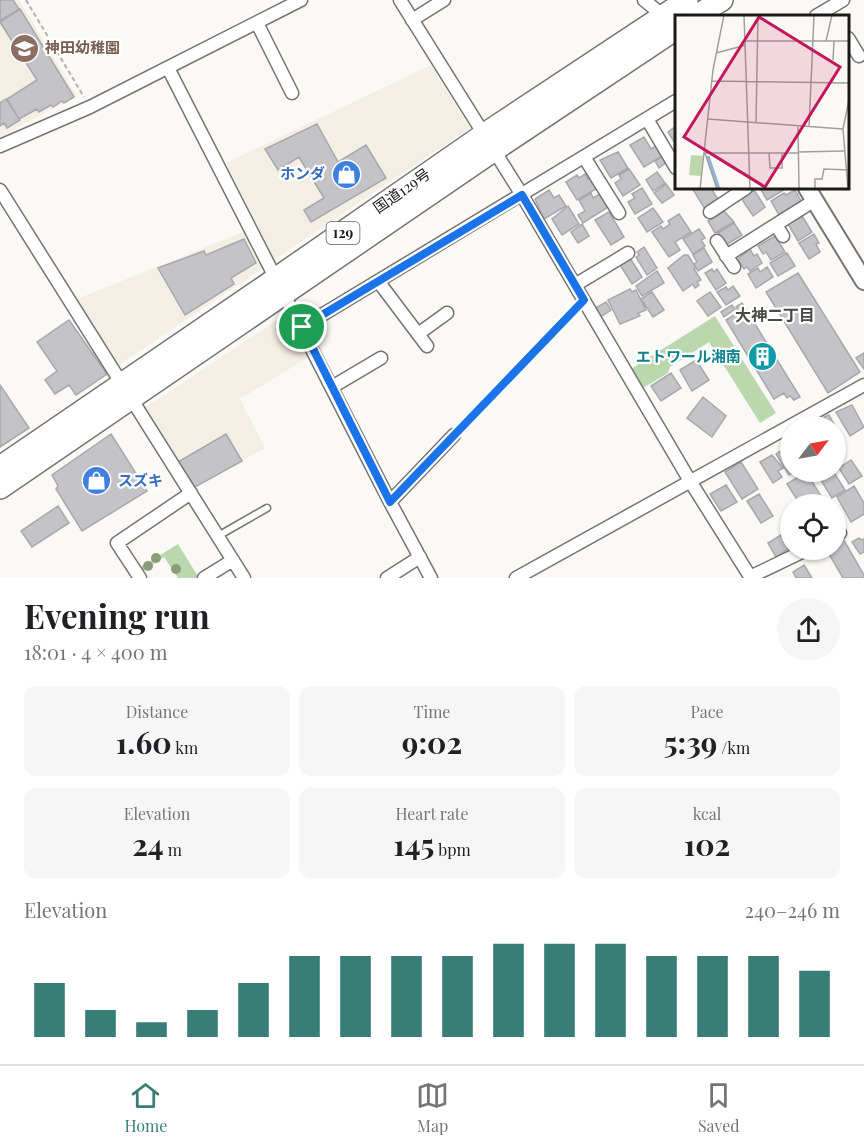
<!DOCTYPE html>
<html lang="en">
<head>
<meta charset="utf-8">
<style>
  body { margin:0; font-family:"Playfair Display","Noto Sans JP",serif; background:#f6f6f6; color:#202124; height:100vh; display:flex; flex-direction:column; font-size:22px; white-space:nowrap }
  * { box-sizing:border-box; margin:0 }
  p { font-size:20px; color:#757577 }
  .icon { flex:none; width:33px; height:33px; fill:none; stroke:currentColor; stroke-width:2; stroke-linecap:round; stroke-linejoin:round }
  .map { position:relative; height:578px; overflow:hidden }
  .drawer { display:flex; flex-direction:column; background:#fff; flex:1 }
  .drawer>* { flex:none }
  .needle { width:39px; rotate:58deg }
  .buttons { position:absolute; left:780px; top:416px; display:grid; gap:12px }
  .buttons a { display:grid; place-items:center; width:66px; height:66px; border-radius:50%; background:#fff; box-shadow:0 2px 4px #0004; font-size:30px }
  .pin { position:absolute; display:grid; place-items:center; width:51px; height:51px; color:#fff; margin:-26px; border:3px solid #fff; border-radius:50%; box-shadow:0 2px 6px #0007 }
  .round { display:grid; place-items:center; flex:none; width:63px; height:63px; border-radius:32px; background:#f6f6f6 }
  .head { display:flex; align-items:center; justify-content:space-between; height:102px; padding:0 24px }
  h1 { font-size:33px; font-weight:700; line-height:45px }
  .stats { display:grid; grid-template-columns:repeat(3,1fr); gap:9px; height:102px; padding:6px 24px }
  .stats div { display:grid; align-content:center; border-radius:12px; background:#f6f6f6; text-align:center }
  .stats b { font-size:30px; font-weight:700 }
  .stats small { font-size:16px; font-weight:400 }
  .stats p { font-size:16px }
  .chart { height:168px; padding:12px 24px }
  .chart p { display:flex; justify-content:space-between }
  .chart svg { width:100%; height:108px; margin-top:6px; stroke:#387e76; stroke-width:6 }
  .tabs { display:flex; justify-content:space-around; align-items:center; height:84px; border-top:2px solid #e0e0e0; background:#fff; font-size:16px; color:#757577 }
  .tabs a { display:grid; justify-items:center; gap:3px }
  .tabs .selected { color:#387e76 }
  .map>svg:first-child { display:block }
  .built { fill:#f4efe4 }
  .green { fill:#bbd7ad }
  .building { fill:#c4c4c8; stroke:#a8a8ac; stroke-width:1.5 }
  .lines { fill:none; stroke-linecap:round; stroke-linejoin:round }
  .lane-casing { stroke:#767471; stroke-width:9 }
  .street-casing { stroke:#767471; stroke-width:15 }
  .secondary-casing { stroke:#767471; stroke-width:20 }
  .highway-casing { stroke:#767471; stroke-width:24 }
  .path { stroke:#b3b1ae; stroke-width:2; stroke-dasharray:4.5 3; stroke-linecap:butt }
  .lane { stroke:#fff; stroke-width:6 }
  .street { stroke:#fff; stroke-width:12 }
  .secondary { stroke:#fff; stroke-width:16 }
  .highway { stroke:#fff; stroke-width:21 }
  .tree { fill:#899d78 }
  .route-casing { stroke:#fff; stroke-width:12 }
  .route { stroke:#1a73e8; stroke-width:8 }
  .labels { text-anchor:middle; stroke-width:4.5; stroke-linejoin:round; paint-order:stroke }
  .shield { fill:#fff; stroke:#5f5f5e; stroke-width:1.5 }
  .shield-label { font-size:14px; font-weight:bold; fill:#1b1a19 }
  .education-label { font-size:15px; font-weight:bold; fill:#785e54; stroke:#fff; text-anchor:start }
  .shop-label { font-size:15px; font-weight:bold; fill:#366cbe; stroke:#fff; text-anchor:end }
  .street-label { font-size:15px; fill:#1b1a19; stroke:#fff }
  .culture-label { font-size:15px; font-weight:bold; fill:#0d838f; stroke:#fff; text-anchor:end }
  .neighbourhood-label { font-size:16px; font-weight:bold; fill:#4b4a47; stroke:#fff }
  .inset-river { fill:none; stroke:#8db2db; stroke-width:3 }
  .inset-road { fill:none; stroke:#a1a09d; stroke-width:1.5 }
  .view { fill:#c2185b; fill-opacity:0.15; stroke:#c2185b; stroke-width:3 }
  .inset-edge { fill:none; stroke:#1b1a19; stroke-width:3 }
</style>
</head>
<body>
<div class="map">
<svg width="864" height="578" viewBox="0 0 864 578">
  <rect width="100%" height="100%" fill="#fbf9f5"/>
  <path class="built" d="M0 0H19L77 96 0 137Z
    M431 65 470 128 274 260 226 163Z
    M243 232 262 269 119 365 77 299Z
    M286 314 309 357 240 399 265 448 195 487 143 409Z"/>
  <path class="green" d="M715 316 776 413 760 423 709 342 670 367 668 373 643 388 631 369Z
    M178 544 199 578H178L164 557 142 572 139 568Z"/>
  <path class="building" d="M0 0H13L19 9 0 21Z
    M20 9 74 97 64 103 62 101 53 107 51 105 39 112 37 109 19 119 7 99 37 80 0 22Z
    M6 99 20 120 7 128 4 123 0 126V103Z
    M317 124 338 162 366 145 386 178 311 222 304 210 324 198 299 157 278 170 265 149Z
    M676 126V145L668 132Z
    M644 137 651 149 656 146 662 156 644 167 630 145Z
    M618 152 628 168 611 178 600 160Z
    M663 156 667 162 659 168 655 161Z
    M629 169 640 185 623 196 615 183 621 179 619 175Z
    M657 172 665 183 653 191 646 180Z
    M585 174 588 179 590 178 596 189 577 200 566 182 577 175 579 178Z
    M666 184 674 195 662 203 654 193Z
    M642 188 652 204 635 214 628 202 635 198 632 194Z
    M692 188H711L719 201 705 209Z
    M760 188H787L767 200Z
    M549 190 554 198 559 195 566 206 544 219 535 199Z
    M754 190 765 207 753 216 741 198Z
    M795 190 801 201 779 215 771 201 784 193 786 195Z
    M591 193 593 198 600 194 608 207 583 223 578 215 585 211 579 200Z
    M568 206 579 224 562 235 552 219Z
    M653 208 663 222 647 232 638 218Z
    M724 211 734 222 715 233 708 221Z
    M609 212 624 237 611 245 595 220Z
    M679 214 691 232 675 242 680 250 669 257 652 232 661 226 663 229 670 224 668 221Z
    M802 216 812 232 798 241 788 224Z
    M734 223 742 235 726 245 718 233Z
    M582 224 589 236 578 243 571 232Z
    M699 229 705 238 701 240 705 246 693 254 683 239Z
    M814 234 819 243 816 244 820 252 809 259 799 243Z
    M775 236 785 252 771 260 766 252 763 254 758 246Z
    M244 239 256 263 231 278 234 284 185 315 158 268 204 251 206 255Z
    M644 247 657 268 647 275 636 257 639 255 637 252Z
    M704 248 712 262 698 271 694 264 697 262 693 255Z
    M750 249 754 256 757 254 762 263 750 271 747 267 744 269 738 259Z
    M787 253 795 266 778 276 770 263Z
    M684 255H688L696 268 694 269 701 280 697 282 699 285 695 288 693 284 683 291 668 268Z
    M630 258 642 277 632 284 620 265Z
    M767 267 773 277 756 288 748 274 758 268 760 272Z
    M712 269 714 272 717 269 726 283 716 290 705 273Z
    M657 271 664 283 642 296 636 286Z
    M798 273 860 372 828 393 766 292Z
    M733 286 740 296 726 305 717 292 726 287 728 290Z
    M630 289 632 292 636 290 646 310 638 313 640 316 620 324 608 300Z
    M652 292 664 310 653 317 641 299Z
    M710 292 721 307 708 316 697 301Z
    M606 302 611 310 599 318 594 309Z
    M742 303 800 397 794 400 790 396 787 398 784 393 774 399 726 320 739 312 736 307Z
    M732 305 735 309 724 317 721 312Z
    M69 320 107 374 76 395 69 385 55 394 45 380 57 371 37 342Z
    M864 353V369L856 358Z
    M696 360 709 380 692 391 680 370Z
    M671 373 681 388 661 401 651 386Z
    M0 385 29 428 0 447Z
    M703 397 726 416 712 437 687 418Z
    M852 405 864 427 850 436 836 412Z
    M829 415 834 424 831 426H829L824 417Z
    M817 420 820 426H804Z
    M111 434 147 491 82 531 56 489 58 486 52 475Z
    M226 434 242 461 195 487 178 462Z
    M790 445V471H795L789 475 776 454Z
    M836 452 841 461 836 465Z
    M772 455 783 468 778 471 782 477 773 483 760 462Z
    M851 460 862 476 849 484 839 468Z
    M741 462 758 489 742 499 725 472Z
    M830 471H833L845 490 832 498 819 477Z
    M806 472 826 504H800L787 484Z
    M726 485 737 502 721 511 710 494Z
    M854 486 864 503V514L851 522 837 497Z
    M759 494 773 516 761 523 747 501Z
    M58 506 69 523 32 547 21 531Z
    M784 533 790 544V548L776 557 768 543Z
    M842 537 864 575V578H843L826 549H836V541Z
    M859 538 861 540 864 539V552L860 554 852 542Z
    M804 565 812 578H796L793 572Z"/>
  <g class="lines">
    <defs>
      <path id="lane" d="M218 536 267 508"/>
      <path id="street" d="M400 0 522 195 690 481 751 578
        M644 0 666 18
        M816 16 843 0
        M412 20 444 0
        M257 23 292 93
        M848 38 859 56
        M168 68 390 502 431 578
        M647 119 676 168
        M0 146 90 107 301 0
        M584 157 619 213
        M0 190 244 578
        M710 212 746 188
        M776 225 783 236
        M717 241 734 267
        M726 256 815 200
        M378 281 427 346
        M575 285 628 253
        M302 327 676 101
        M418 334 447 313
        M332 387 381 358
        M390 502 454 435
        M836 535 840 533
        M750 577 808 549
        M140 578 117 543 191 493
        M204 578 233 560
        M387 578 420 557
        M516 578 864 385"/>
      <path id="secondary" d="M807 188 864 281"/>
      <path id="highway" d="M696 16 722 0
        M0 467 255 293 483 135 687 0
        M0 488 493 151 676 29"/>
    </defs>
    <use href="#lane" class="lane-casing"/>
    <use href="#street" class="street-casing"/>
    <use href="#secondary" class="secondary-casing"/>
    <use href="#highway" class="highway-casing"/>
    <path class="path" d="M26 0 84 97
      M464 425 574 310"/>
    <use href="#lane" class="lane"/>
    <use href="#street" class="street"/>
    <use href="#secondary" class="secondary"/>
    <use href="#highway" class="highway"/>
  </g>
  <g class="tree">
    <circle cx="156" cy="558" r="5"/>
    <circle cx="148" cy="566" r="5"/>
    <circle cx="176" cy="569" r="5"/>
  </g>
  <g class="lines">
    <defs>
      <path id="route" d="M522 195 584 300 390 502 302 327Z"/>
    </defs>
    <use href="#route" class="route-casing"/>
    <use href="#route" class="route"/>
  </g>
  <defs>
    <symbol id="school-disc" viewBox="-11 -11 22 22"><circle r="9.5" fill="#8d6e63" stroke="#fff"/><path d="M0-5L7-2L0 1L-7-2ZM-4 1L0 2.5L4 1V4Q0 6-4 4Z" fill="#fff"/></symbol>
    <symbol id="shop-disc" viewBox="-11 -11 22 22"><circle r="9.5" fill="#3f7fe0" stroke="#fff"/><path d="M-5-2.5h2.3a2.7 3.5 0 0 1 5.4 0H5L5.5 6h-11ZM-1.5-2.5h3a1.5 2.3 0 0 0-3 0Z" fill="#fff"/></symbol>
    <symbol id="building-disc" viewBox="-11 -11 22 22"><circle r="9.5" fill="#0f9aa8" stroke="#fff"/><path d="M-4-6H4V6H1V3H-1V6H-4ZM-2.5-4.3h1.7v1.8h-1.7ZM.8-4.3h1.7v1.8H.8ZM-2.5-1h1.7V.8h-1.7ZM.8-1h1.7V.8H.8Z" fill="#fff"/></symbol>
  </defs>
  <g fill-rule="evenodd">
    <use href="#school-disc" x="8" y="32" width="33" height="33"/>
    <use href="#shop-disc" x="330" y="158" width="33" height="33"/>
    <use href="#building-disc" x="746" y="340" width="33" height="33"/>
    <use href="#shop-disc" x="80" y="464" width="33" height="33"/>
  </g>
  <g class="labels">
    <rect class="shield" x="326.5" y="222" width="33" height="22" rx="4.5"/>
    <g class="shield-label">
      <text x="343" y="238">129</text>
    </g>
    <g class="education-label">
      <text x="45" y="53">神田幼稚園</text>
    </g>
    <g class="shop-label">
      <text x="325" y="179">ホンダ</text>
      <text x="118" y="486" text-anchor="start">スズキ</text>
    </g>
    <g class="street-label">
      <text transform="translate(402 191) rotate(-35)" y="5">国道129号</text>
    </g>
    <g class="culture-label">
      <text x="741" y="362">エトワール湘南</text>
    </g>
    <g class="neighbourhood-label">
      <text x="775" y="321">大神二丁目</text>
    </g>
  </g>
  <g transform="translate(675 15)">
    <rect width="174" height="174" fill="#fbf9f5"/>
    <path d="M16 140 28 141 26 161 14 160Z" fill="#bbd7ad"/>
    <path class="inset-river" d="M33 141 44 174"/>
    <path class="inset-road" d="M69 0 75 174M71 26H174M151 26 157 0M41 38 71 30M158 45 159 26M37 66 174 68M33 104 168 114M81 108 83 0M123 112 124 174M134 112 139 0M123 137 169 136M29 138H123M30 138 42 174M94 138 95 153H107V138M25 174 38 55 49 0M72 174H114M140 174V164H147L149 154 174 155M173 174 168 114 174 85"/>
    <path class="view" d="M84 2 165 52 90 172 9 122Z"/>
    <rect width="174" height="174" class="inset-edge"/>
  </g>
</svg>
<div class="buttons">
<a><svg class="needle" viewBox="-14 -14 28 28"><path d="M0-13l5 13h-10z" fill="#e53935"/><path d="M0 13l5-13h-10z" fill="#757577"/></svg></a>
<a><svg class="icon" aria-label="locate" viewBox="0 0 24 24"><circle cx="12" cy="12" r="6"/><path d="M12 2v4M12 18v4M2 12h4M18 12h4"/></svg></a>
</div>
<div class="pin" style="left:302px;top:327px;background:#1e9e55"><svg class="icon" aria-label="arrive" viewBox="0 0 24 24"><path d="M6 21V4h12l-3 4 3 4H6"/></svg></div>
</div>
<section class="drawer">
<div class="head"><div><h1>Evening run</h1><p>18:01 · 4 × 400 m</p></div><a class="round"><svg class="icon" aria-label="share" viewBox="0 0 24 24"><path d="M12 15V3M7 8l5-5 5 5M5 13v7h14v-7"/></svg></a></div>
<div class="stats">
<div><p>Distance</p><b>1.60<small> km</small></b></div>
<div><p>Time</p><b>9:02</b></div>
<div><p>Pace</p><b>5:39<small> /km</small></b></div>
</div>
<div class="stats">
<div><p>Elevation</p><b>24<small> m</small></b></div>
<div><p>Heart rate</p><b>145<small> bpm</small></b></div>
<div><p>kcal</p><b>102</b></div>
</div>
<div class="chart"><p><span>Elevation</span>240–246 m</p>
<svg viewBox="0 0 160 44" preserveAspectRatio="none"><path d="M5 44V22M15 44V33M25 44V38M35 44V33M45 44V22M55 44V11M65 44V11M75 44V11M85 44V11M95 44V6M105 44V6M115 44V6M125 44V11M135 44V11M145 44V11M155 44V17"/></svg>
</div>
</section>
<nav class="tabs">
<a class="selected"><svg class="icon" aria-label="home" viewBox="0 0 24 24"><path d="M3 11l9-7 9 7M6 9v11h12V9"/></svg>Home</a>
<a><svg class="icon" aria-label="map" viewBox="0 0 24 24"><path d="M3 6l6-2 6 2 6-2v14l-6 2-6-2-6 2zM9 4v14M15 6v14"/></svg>Map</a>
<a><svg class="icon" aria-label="saved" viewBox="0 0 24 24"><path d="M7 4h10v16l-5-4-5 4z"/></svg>Saved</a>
</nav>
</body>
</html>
